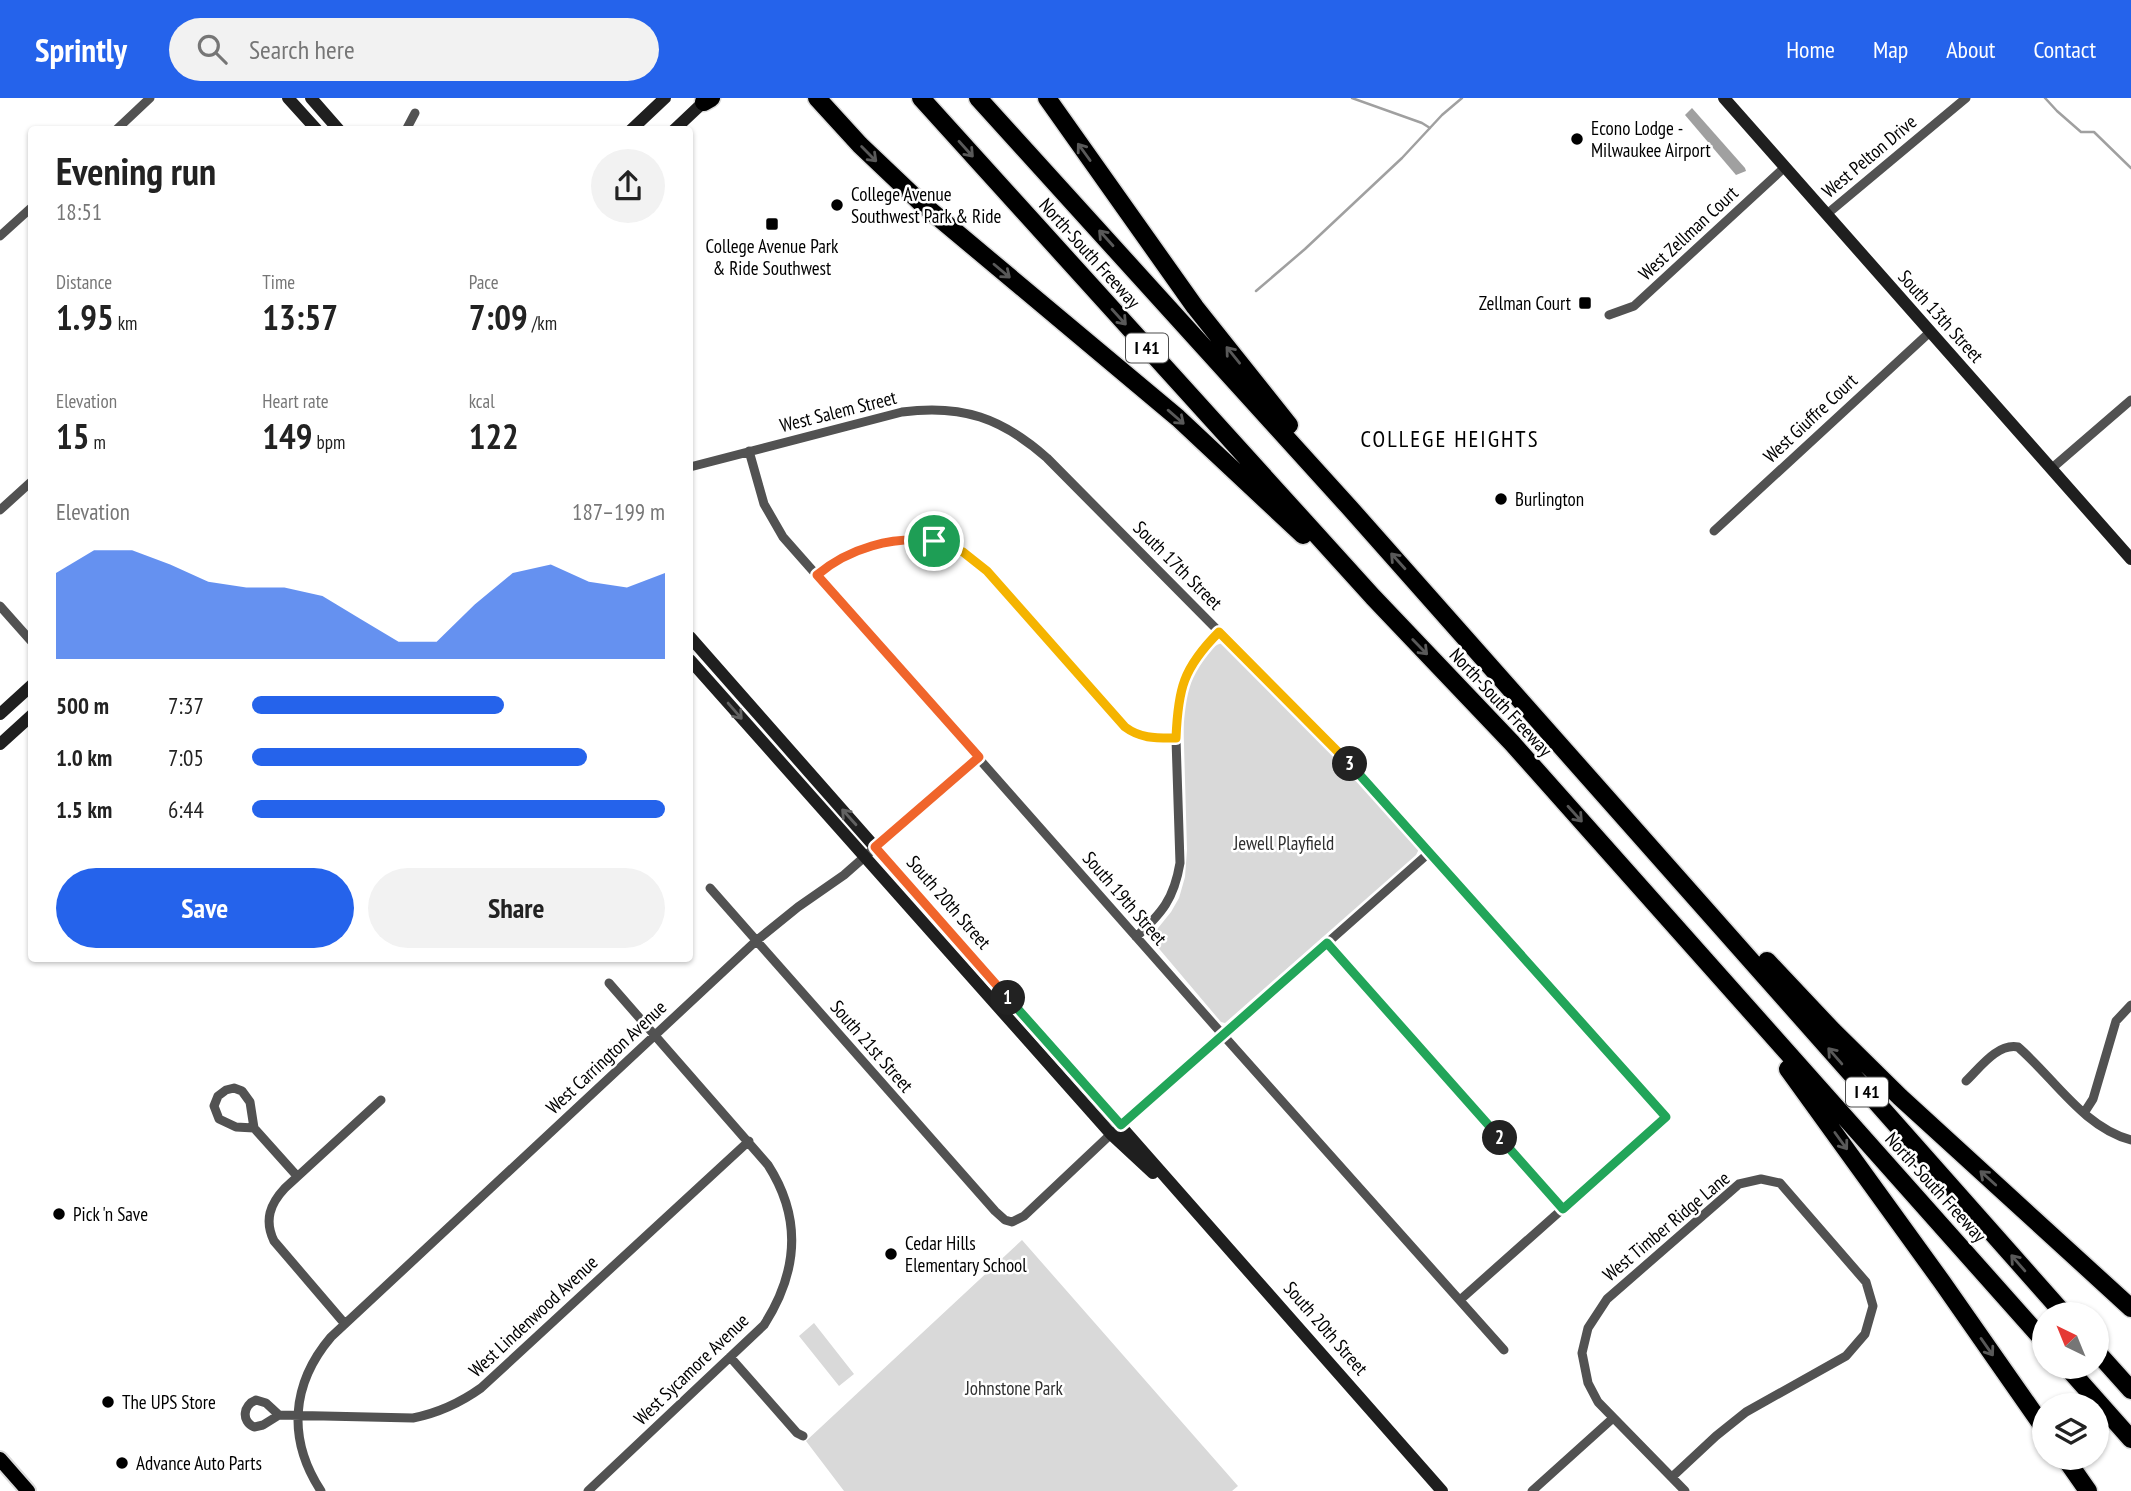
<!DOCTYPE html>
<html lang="en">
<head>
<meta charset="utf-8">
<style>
  body { margin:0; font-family:"PT Sans Narrow",sans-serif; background:#f2f2f2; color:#222; height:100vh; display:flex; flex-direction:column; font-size:26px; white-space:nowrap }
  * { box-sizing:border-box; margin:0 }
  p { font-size:23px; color:#767676 }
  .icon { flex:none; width:38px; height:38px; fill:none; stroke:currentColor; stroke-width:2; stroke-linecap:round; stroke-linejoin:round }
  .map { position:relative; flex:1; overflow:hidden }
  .drawer { position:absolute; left:28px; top:28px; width:665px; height:836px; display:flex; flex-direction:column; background:#fff; border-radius:7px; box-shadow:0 2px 5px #0004 }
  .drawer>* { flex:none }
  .needle { width:46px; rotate:317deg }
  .controls { position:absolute; left:2032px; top:1204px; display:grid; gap:14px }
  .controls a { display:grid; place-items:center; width:77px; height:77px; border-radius:50%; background:#fff; box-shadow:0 2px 5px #0004; font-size:35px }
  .pin { position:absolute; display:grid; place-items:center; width:60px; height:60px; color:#fff; margin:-30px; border:4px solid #fff; border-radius:50%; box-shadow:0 2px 7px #0007 }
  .km { position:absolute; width:35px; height:35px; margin:-18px; border-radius:50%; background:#222; color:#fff; font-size:19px; line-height:35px; text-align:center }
  .round { display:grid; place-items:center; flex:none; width:74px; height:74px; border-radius:37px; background:#f2f2f2 }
  .overview { display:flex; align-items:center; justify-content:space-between; height:119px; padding:0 28px }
  h1 { font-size:38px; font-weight:700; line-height:52px }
  .figures { display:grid; grid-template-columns:repeat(3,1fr); gap:10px; height:119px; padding:7px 28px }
  .figures div { display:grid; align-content:center }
  .figures b { font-size:35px; font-weight:700 }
  .figures small { font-size:19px; font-weight:400 }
  .figures p { font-size:19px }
  .chart { height:196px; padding:14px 28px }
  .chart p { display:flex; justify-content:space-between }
  .chart svg { width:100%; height:126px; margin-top:7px; fill:#2563eb; opacity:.7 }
  .cta { display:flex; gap:14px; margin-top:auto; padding:14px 28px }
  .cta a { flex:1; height:80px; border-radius:42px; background:#2563eb; color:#fff; font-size:28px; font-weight:700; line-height:80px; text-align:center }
  .cta a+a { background:#f2f2f2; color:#222 }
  ul { padding:0 28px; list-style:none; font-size:23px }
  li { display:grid; grid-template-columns:112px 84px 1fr; align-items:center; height:52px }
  li i { height:18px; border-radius:9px; background:#2563eb }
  header { display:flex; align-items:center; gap:42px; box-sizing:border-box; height:98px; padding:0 35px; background:#2563eb; color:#fff }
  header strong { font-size:33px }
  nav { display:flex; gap:38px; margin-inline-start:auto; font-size:24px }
  .search { width:490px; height:63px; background:#f2f2f2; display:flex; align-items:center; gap:18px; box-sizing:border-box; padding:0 24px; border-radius:38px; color:#767676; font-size:26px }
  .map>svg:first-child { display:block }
  .green { fill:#d9d9d9 }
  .water { fill:#a0a0a0 }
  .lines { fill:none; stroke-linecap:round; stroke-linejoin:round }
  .stream { stroke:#a0a0a0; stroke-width:2.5 }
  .primary-casing { stroke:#dbdbdb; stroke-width:18 }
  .highway-casing { stroke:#dbdbdb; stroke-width:21 }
  .street { stroke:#525252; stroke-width:9 }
  .secondary { stroke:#1f1f1f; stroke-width:12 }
  .primary { stroke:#000; stroke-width:14 }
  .highway { stroke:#000; stroke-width:18 }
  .oneway { stroke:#595959 }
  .oneway2 { stroke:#626262 }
  .split-1-casing { stroke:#fff; stroke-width:14 }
  .split-2-casing { stroke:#fff; stroke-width:14 }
  .split-3-casing { stroke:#fff; stroke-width:14 }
  .split-4-casing { stroke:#fff; stroke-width:14 }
  .split-1 { stroke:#f0652b; stroke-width:9 }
  .split-2 { stroke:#22a559; stroke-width:9 }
  .split-3 { stroke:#22a559; stroke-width:9 }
  .split-4 { stroke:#f5b400; stroke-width:9 }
  .poi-dot { fill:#000; stroke:#fff; stroke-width:2.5 }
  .labels { text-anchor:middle; stroke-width:5; stroke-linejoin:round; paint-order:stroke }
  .shield { fill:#fff; stroke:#4c4c4c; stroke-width:2 }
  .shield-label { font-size:18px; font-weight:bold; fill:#000 }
  .poi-label { font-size:19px; fill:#000; stroke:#fff; text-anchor:start }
  .street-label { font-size:19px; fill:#000; stroke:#fff }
  .park-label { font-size:19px; fill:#303030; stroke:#fff }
  .quarter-label { font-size:23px; letter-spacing:2px; fill:#000; stroke:#fff }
</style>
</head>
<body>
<header>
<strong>Sprintly</strong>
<div class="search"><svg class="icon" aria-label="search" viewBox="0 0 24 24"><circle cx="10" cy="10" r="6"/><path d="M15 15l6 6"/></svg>Search here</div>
<nav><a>Home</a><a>Map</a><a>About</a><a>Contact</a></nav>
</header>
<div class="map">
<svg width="2131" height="1393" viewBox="0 0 2131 1393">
  <rect width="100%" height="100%" fill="#fff"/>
  <path class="green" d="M1222 545 1356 680 1419 751 1416 757 1225 925 1221 924 1150 840 1171 814 1179 800 1185 779 1187 752 1183 612C1187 592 1199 551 1222 545Z
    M1022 1142 1238 1388 1232 1393H844L806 1343Z
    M814 1225 854 1276 839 1288 799 1238Z"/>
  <path class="water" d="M1692 10 1745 70 1746 73 1736 77 1685 17Z"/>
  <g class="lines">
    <path class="stream" d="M1352 0 1422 25 1430 30
      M2045 0 2057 13 2081 34H2094L2131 70
      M1256 193 1305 151 1402 60 1442 17 1462 0"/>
    <defs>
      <path id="primary" d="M0 1361 28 1393"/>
      <path id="highway" d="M817 0 860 47 920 104 1178 320 1303 437
        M921 0 1373 499 1512 645 2044 1243
        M978 0 1349 409 2064 1216
        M1047 0 1195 209 1289 327
        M704 4 711 0
        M1767 863 1833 933 1900 999 2131 1210
        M1788 971 1942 1184 2044 1330
        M2096 1253 2131 1292
        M2067 1269 2131 1341
        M2065 1360 2088 1393"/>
    </defs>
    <use href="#primary" class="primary-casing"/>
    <use href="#highway" class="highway-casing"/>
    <path class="street" d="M116 32 150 0
      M406 32 415 15
      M1827 116 1966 0
      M0 138 32 109
      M1609 217 1634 208 1785 69
      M749 353 764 406 783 439 1215 928 1504 1252
      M690 369 902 314C962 306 1002 320 1047 360L1359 675 1666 1019 1460 1202
      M2051 371 2131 302
      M0 412 32 383
      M1714 433 1930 234
      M817 477C839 459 854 453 881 447 923 437 954 443 987 473L1125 629C1141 641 1157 640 1176 641
      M0 508 32 544
      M710 790 995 1113 1005 1122 1012 1124 1024 1118 1111 1036 1430 754
      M1136 839C1162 815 1174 801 1180 765L1176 641 1178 606 1185 577 1193 564 1219 534
      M1327 845 1563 1111
      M1966 983C1979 971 1997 945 2018 949 2054 980 2083 1029 2131 1042
      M2084 1015 2093 1001 2116 923 2131 907
      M254 1030 236 1029 219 1021 214 1008 218 998 226 992 234 990 242 993 250 1004 254 1030 297 1078
      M345 1226 274 1143C264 1122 270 1106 285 1090L381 1002
      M730 1259 797 1335 803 1338
      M279 1317 266 1305 256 1302C243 1307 241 1323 254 1329L263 1327 279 1317 413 1320C438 1315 460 1305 481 1290L749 1043
      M1672 1379 1716 1338 1746 1314 1846 1258 1865 1236 1873 1208 1866 1184 1780 1085 1761 1081 1739 1086 1607 1201 1588 1230 1582 1255 1588 1285 1598 1304 1685 1393
      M321 1393C287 1341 291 1286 331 1239L756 843 798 809 844 777 979 658
      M588 1393 764 1227C798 1174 802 1120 768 1067L609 885
      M1532 1393 1612 1321"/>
    <path class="secondary" d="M288 0 317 32
      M311 0 339 32
      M1724 0 2131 461
      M631 32 665 0
      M674 32 708 0
      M690 539 1442 1393
      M690 562 1111 1036 1153 1075
      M0 616 32 587
      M0 646 32 617"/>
    <use href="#primary" class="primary"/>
    <use href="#highway" class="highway"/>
  </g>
  <defs><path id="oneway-shaft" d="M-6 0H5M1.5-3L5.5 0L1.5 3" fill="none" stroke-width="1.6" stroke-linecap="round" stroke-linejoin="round" transform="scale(1.75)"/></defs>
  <g class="oneway">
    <use href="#oneway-shaft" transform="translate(966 51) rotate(48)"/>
    <use href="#oneway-shaft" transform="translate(1084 54) rotate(-126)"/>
    <use href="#oneway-shaft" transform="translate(869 56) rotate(45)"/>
    <use href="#oneway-shaft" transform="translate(1106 140) rotate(-132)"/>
    <use href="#oneway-shaft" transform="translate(1002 173) rotate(40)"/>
    <use href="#oneway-shaft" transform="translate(1119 219) rotate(48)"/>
    <use href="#oneway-shaft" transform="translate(1233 257) rotate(-129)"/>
    <use href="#oneway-shaft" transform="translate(1176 319) rotate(41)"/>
    <use href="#oneway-shaft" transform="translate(1398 463) rotate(-132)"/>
    <use href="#oneway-shaft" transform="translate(1420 549) rotate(46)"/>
    <use href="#oneway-shaft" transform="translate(1575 716) rotate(48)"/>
    <use href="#oneway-shaft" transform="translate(1835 958) rotate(-131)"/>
    <use href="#oneway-shaft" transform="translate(1841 1043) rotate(54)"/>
    <use href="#oneway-shaft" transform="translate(1988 1080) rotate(-138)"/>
    <use href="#oneway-shaft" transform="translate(2018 1165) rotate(-131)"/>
    <use href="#oneway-shaft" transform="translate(1987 1249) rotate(55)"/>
  </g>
  <g class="oneway2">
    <use href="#oneway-shaft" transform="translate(735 613) rotate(49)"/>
    <use href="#oneway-shaft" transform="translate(849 719) rotate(-132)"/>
  </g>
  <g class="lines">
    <defs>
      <path id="split-1" d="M934 443C892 438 849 450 817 477L979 659 875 749 1008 900"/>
      <path id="split-2" d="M1008 900 1121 1027 1327 845 1500 1040"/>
      <path id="split-3" d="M1350 666 1666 1019 1563 1111 1500 1040"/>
      <path id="split-4" d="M934 443 963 454 987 473 1125 629C1141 641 1157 640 1176 640 1178 591 1183 570 1219 534L1350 666"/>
    </defs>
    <use href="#split-1" class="split-1-casing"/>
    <use href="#split-2" class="split-2-casing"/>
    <use href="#split-3" class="split-3-casing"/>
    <use href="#split-4" class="split-4-casing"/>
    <use href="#split-1" class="split-1"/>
    <use href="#split-2" class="split-2"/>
    <use href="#split-3" class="split-3"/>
    <use href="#split-4" class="split-4"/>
  </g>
  <g class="poi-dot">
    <circle cx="1577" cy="41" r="7"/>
    <circle cx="837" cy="107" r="7"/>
    <rect x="765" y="119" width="14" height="14" rx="3.5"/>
    <rect x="1578" y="198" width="14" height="14" rx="3.5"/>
    <circle cx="1501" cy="401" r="7"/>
    <circle cx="59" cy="1116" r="7"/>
    <circle cx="891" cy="1156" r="7"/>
    <circle cx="108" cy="1304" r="7"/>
    <circle cx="122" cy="1365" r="7"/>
  </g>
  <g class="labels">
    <g class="shield">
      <rect x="1126" y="235.5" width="42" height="29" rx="5"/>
      <rect x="1846" y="979.5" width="42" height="29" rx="5"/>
    </g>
    <g class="shield-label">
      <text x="1147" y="256">I 41</text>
      <text x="1867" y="1000">I 41</text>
    </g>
    <g class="poi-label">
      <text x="1591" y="37">Econo Lodge -<tspan x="1591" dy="22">Milwaukee Airport</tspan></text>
      <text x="851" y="103">College Avenue<tspan x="851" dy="22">Southwest Park &amp; Ride</tspan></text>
      <text x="772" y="155" text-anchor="middle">College Avenue Park<tspan x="772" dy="22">&amp; Ride Southwest</tspan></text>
      <text x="1571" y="212" text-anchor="end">Zellman Court</text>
      <text x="1515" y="408">Burlington</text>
      <text x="73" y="1123">Pick 'n Save</text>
      <text x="905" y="1152">Cedar Hills<tspan x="905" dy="22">Elementary School</tspan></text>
      <text x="122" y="1311">The UPS Store</text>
      <text x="136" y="1372">Advance Auto Parts</text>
    </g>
    <g class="street-label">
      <text transform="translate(1869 58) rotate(-40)" y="7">West Pelton Drive</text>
      <text transform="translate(1688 135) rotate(-43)" y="7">West Zellman Court</text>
      <text transform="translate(1090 155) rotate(48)" y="7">North-South Freeway</text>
      <text transform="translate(1941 218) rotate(48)" y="7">South 13th Street</text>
      <text transform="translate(838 313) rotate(-14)" y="7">West Salem Street</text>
      <text transform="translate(1810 320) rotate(-43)" y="7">West Giuffre Court</text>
      <text transform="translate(1178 467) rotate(45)" y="7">South 17th Street</text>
      <text transform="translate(1501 604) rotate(47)" y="7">North-South Freeway</text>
      <text transform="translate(1125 800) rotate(49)" y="7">South 19th Street</text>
      <text transform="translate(949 804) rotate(49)" y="7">South 20th Street</text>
      <text transform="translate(872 948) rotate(49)" y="7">South 21st Street</text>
      <text transform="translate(606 959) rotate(-43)" y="7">West Carrington Avenue</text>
      <text transform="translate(1936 1089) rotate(48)" y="7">North-South Freeway</text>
      <text transform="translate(1666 1128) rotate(-40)" y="7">West Timber Ridge Lane</text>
      <text transform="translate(533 1218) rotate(-43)" y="7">West Lindenwood Avenue</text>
      <text transform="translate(1326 1230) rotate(49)" y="7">South 20th Street</text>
      <text transform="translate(691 1271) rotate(-44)" y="7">West Sycamore Avenue</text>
    </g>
    <g class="park-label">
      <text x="1284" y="752">Jewell Playfield</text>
      <text x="1014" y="1297">Johnstone Park</text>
    </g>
    <g class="quarter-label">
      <text x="1450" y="349">COLLEGE HEIGHTS</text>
    </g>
  </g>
</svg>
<div class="controls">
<a><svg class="needle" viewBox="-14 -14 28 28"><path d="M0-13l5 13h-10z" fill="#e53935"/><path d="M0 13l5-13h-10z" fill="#767676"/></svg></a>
<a><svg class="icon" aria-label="layers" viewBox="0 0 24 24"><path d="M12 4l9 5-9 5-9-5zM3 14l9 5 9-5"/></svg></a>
</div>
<div class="pin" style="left:934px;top:443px;background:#1e9e55"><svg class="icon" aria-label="arrive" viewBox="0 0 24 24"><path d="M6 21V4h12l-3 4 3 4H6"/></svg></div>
<b class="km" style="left:1008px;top:900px">1</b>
<b class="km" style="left:1500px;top:1040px">2</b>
<b class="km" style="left:1350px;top:666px">3</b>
<section class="drawer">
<div class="overview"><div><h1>Evening run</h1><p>18:51</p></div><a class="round"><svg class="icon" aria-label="share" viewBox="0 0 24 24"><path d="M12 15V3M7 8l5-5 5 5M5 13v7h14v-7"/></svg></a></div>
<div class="figures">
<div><p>Distance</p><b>1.95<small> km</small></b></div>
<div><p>Time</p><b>13:57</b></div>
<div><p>Pace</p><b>7:09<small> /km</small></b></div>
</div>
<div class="figures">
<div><p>Elevation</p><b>15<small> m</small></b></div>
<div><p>Heart rate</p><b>149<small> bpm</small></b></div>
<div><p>kcal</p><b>122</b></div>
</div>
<div class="chart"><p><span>Elevation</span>187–199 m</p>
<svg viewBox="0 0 160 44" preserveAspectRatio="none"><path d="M0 44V14L10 6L20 6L30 11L40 17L50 19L60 19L70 22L80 30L90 38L100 38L110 25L120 14L130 11L140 17L150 19L160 14V44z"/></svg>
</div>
<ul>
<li><b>500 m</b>7:37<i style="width:61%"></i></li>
<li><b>1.0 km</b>7:05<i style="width:81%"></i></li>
<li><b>1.5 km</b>6:44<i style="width:100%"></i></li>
</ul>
<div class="cta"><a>Save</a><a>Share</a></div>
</section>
</div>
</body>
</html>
